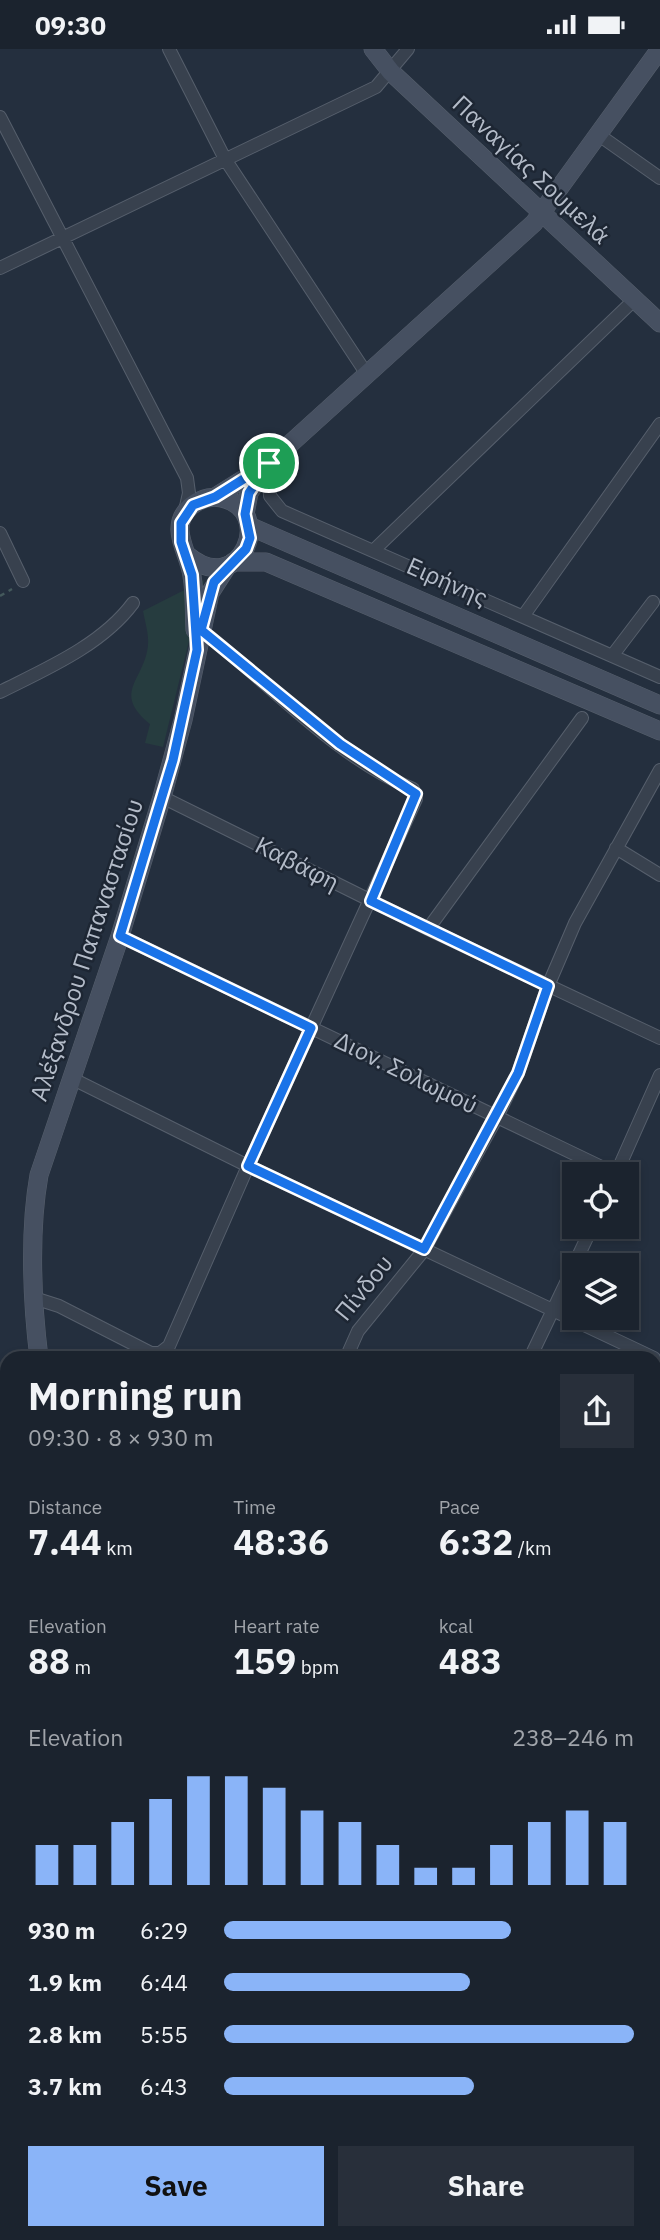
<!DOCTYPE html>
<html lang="en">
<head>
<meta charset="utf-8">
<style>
  body { margin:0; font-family:"IBM Plex Sans",sans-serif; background:#282f3a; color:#f1f3f6; height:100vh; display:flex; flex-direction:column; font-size:26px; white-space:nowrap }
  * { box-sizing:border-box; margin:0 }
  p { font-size:23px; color:#a0a4aa }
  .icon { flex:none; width:38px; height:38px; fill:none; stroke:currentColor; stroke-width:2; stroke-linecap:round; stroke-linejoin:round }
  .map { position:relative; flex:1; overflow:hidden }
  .details { position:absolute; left:0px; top:1302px; width:662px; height:889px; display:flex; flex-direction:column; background:#1b232e; border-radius:21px 21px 0 0; box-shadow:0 4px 10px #0003,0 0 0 2px #39404a }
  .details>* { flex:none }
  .tools { position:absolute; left:562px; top:1113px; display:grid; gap:14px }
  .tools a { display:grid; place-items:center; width:77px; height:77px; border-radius:0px; background:#1b232e; box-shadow:0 4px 10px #0003,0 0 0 2px #39404a; font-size:35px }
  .pin { position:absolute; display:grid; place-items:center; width:60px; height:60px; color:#fff; margin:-30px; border:4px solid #fff; border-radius:50%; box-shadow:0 2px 7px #0007 }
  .round { display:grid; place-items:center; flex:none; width:74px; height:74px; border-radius:0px; background:#282f3a }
  .head { display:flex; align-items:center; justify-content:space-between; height:119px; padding:0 28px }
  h1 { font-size:38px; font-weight:700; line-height:52px }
  .stats { display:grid; grid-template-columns:repeat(3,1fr); gap:10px; height:119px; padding:7px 28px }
  .stats div { display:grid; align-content:center }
  .stats b { font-size:35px; font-weight:700 }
  .stats small { font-size:19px; font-weight:400 }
  .stats p { font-size:19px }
  .chart { height:196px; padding:14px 28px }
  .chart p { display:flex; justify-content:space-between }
  .chart svg { width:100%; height:126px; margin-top:7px; stroke:#8ab4f8; stroke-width:6 }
  .action { display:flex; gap:14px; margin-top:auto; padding:14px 28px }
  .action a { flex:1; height:80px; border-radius:0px; background:#8ab4f8; color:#111; font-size:28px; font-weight:700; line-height:80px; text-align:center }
  .action a+a { background:#282f3a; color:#f1f3f6 }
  ul { padding:0 28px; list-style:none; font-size:23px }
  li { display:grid; grid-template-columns:112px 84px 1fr; align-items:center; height:52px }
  li i { height:18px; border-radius:9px; background:#8ab4f8 }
  .status { display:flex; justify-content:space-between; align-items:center; height:49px; padding:0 35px; background:#1b232e; direction:ltr }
  .status svg { height:19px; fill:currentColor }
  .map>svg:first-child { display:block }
  .green { fill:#263c3f }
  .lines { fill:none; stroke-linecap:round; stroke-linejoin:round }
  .street-casing { stroke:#565f6c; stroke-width:14 }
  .secondary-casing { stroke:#565f6c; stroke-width:19 }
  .path { stroke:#44595c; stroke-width:2.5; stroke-dasharray:5 5; stroke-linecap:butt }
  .street { stroke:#38414e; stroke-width:12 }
  .secondary { stroke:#465061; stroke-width:18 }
  .route-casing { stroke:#fff; stroke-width:14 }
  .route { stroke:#1a73e8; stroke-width:9 }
  .labels { text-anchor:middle; stroke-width:5; stroke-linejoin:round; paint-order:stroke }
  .street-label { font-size:24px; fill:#b4bcc9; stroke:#1d2633 }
</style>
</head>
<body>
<div class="status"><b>09:30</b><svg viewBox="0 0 49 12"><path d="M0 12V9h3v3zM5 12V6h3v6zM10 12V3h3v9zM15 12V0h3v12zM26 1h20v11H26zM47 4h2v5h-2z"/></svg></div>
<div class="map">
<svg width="660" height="2191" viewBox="0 0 660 2191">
  <rect width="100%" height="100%" fill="#242f3e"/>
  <path class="green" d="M204 531 163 698 145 694 150 675C111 643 145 631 148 596 149 585 145 573 143 562Z"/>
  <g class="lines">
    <defs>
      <path id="street" d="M169 0 225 110 368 327
        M0 68 187 429 189 444 185 462
        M599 86 660 129
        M0 219 376 38 408 0
        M269 419 270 447 282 462 660 628
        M0 484 23 532
        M374 501 634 251
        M524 566 660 375
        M612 607 653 553
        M0 643C46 620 102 596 133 554
        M162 748 428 880 660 989
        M616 799 660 826
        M428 880 582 669
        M120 887 616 1125
        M71 1029 248 1117 654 1309
        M616 1125 660 1026
        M574 1216 592 1178
        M34 1249 59 1257 151 1304H160L169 1297 248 1117 416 750 413 740C335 708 268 632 201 581
        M346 1309 358 1282 424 1201 497 1068 518 1024 548 937 575 874 660 721
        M530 1309 574 1217
        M654 1460 660 1448
        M654 1542 660 1544
        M654 1676 660 1678
        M654 1851 660 1848
        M654 1868 660 1870
        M654 2069 660 2072
        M654 2123 660 2140
        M656 2164 660 2158
        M485 2184 488 2191
        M70 2191 75 2184
        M315 2191 318 2184"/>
      <path id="secondary" d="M373 0 391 23 660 274
        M215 448 263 418
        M245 465 249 444 269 414 534 174 660 0
        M249 477 660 656
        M187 506C241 552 277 460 221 449 211 447 200 450 191 457 167 478 189 503 192 527 195 544 194 563 195 581
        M233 513H266L660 682
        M39 1309C32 1253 29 1182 39 1126L120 887 162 748 183 671 210 544 228 516
        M0 1873 7 1860
        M0 1933 7 1938
        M277 2184 283 2191"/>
    </defs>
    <use href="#street" class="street-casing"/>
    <use href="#secondary" class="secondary-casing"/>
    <path class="path" d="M0 547 12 540"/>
    <use href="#street" class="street"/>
    <use href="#secondary" class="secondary"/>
  </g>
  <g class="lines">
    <defs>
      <path id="route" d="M269 414 249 444 245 465 250 489 246 500 214 533 201 581 340 695 416 745 371 852 548 937 518 1024 424 1200 248 1117 311 979 120 887 173 711 197 601 192 526 181 493V474L193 456 215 448Z"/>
    </defs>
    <use href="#route" class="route-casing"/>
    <use href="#route" class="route"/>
  </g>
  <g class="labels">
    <g class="street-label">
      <text transform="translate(531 121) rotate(43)" y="8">Παναγίας Σουμελά</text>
      <text transform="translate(447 533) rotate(24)" y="8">Ειρήνης</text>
      <text transform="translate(297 815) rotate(27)" y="8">Καβάφη</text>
      <text transform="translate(87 901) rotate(-72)" y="8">Αλέξανδρου Παπαναστασίου</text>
      <text transform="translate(406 1024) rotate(26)" y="8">Διον. Σολωμού</text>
      <text transform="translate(364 1239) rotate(-51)" y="8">Πίνδου</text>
    </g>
  </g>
</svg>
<div class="tools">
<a><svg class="icon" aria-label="locate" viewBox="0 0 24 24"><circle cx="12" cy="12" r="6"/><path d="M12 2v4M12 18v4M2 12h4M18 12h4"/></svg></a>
<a><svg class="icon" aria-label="layers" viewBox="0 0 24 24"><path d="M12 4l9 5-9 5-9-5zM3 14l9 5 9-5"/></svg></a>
</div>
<div class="pin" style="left:269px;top:414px;background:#1e9e55"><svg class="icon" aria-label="arrive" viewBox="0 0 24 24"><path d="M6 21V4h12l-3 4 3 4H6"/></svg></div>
<section class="details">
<div class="head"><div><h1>Morning run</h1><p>09:30 · 8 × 930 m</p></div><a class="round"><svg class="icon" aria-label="share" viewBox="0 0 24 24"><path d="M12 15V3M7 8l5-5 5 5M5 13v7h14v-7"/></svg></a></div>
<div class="stats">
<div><p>Distance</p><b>7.44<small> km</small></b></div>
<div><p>Time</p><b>48:36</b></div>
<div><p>Pace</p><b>6:32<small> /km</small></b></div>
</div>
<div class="stats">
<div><p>Elevation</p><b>88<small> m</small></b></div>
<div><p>Heart rate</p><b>159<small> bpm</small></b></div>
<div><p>kcal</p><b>483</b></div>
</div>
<div class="chart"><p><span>Elevation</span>238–246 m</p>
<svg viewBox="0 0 160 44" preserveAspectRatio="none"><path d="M5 44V30M15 44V30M25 44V22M35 44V14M45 44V6M55 44V6M65 44V10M75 44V18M85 44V22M95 44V30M105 44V38M115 44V38M125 44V30M135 44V22M145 44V18M155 44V22"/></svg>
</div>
<ul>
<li><b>930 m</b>6:29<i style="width:70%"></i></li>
<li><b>1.9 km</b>6:44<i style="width:60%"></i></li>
<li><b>2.8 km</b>5:55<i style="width:100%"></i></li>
<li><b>3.7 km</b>6:43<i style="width:61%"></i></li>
</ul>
<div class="action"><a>Save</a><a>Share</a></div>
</section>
</div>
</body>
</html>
